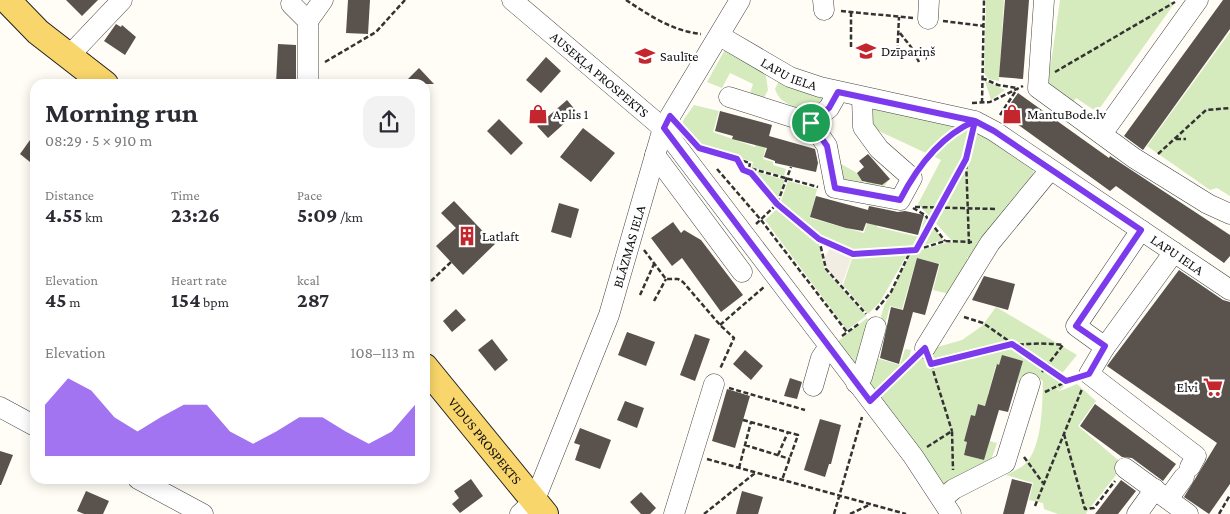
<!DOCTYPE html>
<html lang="en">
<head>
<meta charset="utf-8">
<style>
  body { margin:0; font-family:"Crimson Pro",serif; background:#f2f2f3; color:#2b2b33; height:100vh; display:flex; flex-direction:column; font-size:19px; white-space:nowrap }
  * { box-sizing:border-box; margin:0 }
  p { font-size:16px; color:#7c7c81 }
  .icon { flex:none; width:28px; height:28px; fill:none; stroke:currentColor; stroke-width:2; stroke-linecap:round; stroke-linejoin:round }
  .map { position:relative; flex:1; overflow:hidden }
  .details { position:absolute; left:30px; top:79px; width:400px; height:405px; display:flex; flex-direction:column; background:#fff; border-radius:15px; box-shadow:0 2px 12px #0003 }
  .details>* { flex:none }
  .pin { position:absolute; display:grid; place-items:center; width:42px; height:42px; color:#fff; margin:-21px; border:2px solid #fff; border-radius:50%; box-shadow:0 1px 5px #0007 }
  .round { display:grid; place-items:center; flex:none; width:52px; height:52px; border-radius:15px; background:#f2f2f3 }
  .head { display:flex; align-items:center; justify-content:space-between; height:85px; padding:0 15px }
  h1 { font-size:28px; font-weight:700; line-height:38px }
  .stats { display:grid; grid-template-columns:repeat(3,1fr); gap:8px; height:85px; padding:5px 15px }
  .stats div { display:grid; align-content:center }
  .stats b { font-size:21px; font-weight:700 }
  .stats small { font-size:14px; font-weight:400 }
  .stats p { font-size:14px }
  .chart { height:140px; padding:10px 15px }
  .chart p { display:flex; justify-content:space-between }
  .chart svg { width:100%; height:90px; margin-top:5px; fill:#7c3aed; opacity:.7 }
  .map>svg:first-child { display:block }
  .green { fill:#d5ebbd }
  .plaza { fill:#f1ede2 }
  .building { fill:#5a524d }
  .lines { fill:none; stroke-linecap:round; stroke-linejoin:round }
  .minor-casing { stroke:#444; stroke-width:21 }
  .major-casing { stroke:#222; stroke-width:28 }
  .path { stroke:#333; stroke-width:2.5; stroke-dasharray:5 2.5; stroke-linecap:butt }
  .minor { stroke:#fff; stroke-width:20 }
  .major { stroke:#f9d66b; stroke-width:26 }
  .route-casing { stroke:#fff; stroke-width:10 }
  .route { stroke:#7c3aed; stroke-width:6 }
  .labels { text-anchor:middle; stroke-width:5; stroke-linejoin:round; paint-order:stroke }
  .poi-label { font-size:14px; fill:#111; stroke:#fff; text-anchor:start }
  .street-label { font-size:14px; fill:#111; stroke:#fff }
</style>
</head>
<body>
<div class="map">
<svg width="1230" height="514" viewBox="0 0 1230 514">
  <rect width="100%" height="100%" fill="#fffdf5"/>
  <path class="green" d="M986 0H1004L999 81 988 79 984 73Z
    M1060 0H1169L1174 4 1097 112 1076 98 1072 104 1047 90 1043 69 1051 63Z
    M1230 32V196L1217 188 1210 190 1147 146Z
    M727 46 765 70 768 90 764 98 749 97 753 84 730 73 722 88 707 82Z
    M783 80 824 95 826 103 815 112C799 107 781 107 775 89L778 83Z
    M985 81 1005 90 991 100Z
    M865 102 974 128 1033 167 1034 178 972 261 967 257 968 264 949 294 933 290 940 264 917 258 902 309 890 306 876 358 900 365 905 349 911 350 907 364 875 395 864 378 884 306 911 253 941 244 953 242 918 204 941 160 868 126Z
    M694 105 719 111 713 132 755 147 756 143 766 146 763 159 773 162V165L786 169 784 176 752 167 753 162 700 146 680 125Z
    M836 161 857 173 864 184 873 178 879 187 890 179 881 190 838 180Z
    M751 170 785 180 777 201Z
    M788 181 817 189 810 218 864 233 867 223 877 225V227L919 237 925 217 943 240C904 251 855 262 819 237 805 227 793 215 780 204Z
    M777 209 818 240 825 270 866 316 847 330 765 220Z
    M908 253 880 302 868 314 843 285 853 256Z
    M996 307 1077 355 1059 377 1067 383 1060 390 1051 386 1060 391 1077 384 1096 401 1078 426 1124 465 1086 513 1087 514H1058L1044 509 1043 503 1029 500 1033 483 1006 475C1012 472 1019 469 1024 465 1043 448 1042 405 1043 381L1036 377 1025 386 1017 382 1023 361 1002 356 999 365H996L988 394V406L978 404 975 416 971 415 964 440 967 442 964 455 984 460 990 441 997 443 990 463 943 488 877 399 924 351 962 340 982 326Z
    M867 318 874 327 861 376 837 342Z"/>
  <path class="plaza" d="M832 244 853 254 841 286 826 269 824 259Z"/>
  <path class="building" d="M66 0H98L82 16Z
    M348 0H370L368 34 346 33Z
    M1005 0H1029L1023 79 999 77Z
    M1223 0H1230V29L1143 150 1124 136Z
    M116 24 121 27 122 25 136 37 125 55 104 41Z
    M278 44 296 45V84H276Z
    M546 57 561 71 541 93 526 80Z
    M419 68 434 84H403Z
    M1018 93 1109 158 1110 156 1230 235V256L1224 263 1116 186 1110 191 1003 114Z
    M567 100 577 112 548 138 537 126Z
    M720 111 772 125 769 136 815 149 818 163 816 172 775 163V161L764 157 767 148 732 139 733 136 715 131Z
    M499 119 523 143 511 155 487 131Z
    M583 128 615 153 591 182 560 157Z
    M35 133V155L30 162 20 154Z
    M868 154 890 179 882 185 862 181 857 173 864 167 859 161Z
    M816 196 868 210 869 206 898 212 905 211 924 215 918 235 866 223 863 231 846 228 810 217Z
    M454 201 495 244 463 275 436 246 456 228 441 213Z
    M559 203 579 209 571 238 551 232Z
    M673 222 681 233 684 230 701 240 743 295 721 312 682 258 672 266 651 238Z
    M917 258 939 264 925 315 913 312 899 364 880 358 891 307 903 310Z
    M1179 270 1223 300 1230 302V484L1209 514 1184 497 1217 443 1107 366Z
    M984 276 1015 284 1008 310 972 300Z
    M456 309 466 320 452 332 443 321Z
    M627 332 655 342 646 366 618 355Z
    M695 334 710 339 695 381 680 375Z
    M492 339 508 360 495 371 478 350Z
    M745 350 763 366 751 380 733 364Z
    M1002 355 1023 361 1008 412 999 410 984 460 964 455 967 442 964 441 971 415 975 416 978 404 985 406 997 364 999 365Z
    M790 378 802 382 797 399 784 396Z
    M727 389 750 396 735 448 712 441Z
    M625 401 644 408 637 428 617 420Z
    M1095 404 1176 464 1163 481 1132 458 1122 457 1080 426Z
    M820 419 841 425 831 464H829L825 477 804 470Z
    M580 428 611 440 600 469 575 460 580 445 574 443Z
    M0 451 13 455 1 485H0Z
    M471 479 483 496 460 513 452 504 459 498 454 491Z
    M1012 479 1032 484 1024 514H1003Z
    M1121 480 1136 491 1118 514H1095Z
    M86 491 109 501 103 514H84L77 511Z
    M742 491 763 497 758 514H736Z
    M641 492 656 508 650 514H641L630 502Z"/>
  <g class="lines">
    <defs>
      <g id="minor">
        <path id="s1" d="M512 0 663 128 913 456 951 514"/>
        <path d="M823 0 824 10"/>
        <path d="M1044 0 1038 88 1134 158 1208 204 1230 214"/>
        <path d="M291 4 308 21V84"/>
        <path d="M928 19 929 0"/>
        <path d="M308 21 323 0"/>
        <path id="s2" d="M720 36 790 77 820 87 975 121 994 131 1230 290"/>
        <path d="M68 57 122 0"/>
        <path d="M729 97 811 123 829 108 838 92"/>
        <path d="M811 123 827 146 835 188 900 200 912 178 879 149 863 127 862 98"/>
        <path d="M1102 134 1198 0"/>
        <path d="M655 155 742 272"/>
        <path d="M1174 252 1105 347 1089 374 1196 456 1190 467"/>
        <path d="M1105 347 1076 326 1141 230"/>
        <path d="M925 348 990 243 1050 170"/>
        <path d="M856 383 862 377 876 327"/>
        <path d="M813 386 821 358 829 346"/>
        <path d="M0 407 35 426"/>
        <path d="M1125 468 1188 514"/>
        <path d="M138 479 203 514"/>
        <path d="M943 498 954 489 1005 463 1030 383"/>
        <path d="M1168 499 1184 477"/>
        <path id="s3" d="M520 514 534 501 538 492 609 315 663 128 740 0"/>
        <path d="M674 514 714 384"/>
        <path d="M1137 514 1155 489"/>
      </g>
      <g id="major">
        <path d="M7 0 38 32 105 84"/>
        <path id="s4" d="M425 367 545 514"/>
      </g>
    </defs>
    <use href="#minor" class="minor-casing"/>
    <use href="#major" class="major-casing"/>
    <path class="path" d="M626 0C649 15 672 31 701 34
      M841 11 913 18
      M851 12V49
      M943 21 984 26
      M900 33 911 47 919 62
      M897 58 899 17
      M325 62 376 32 405 0
      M1055 72 1175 2
      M982 78 998 85 1017 88
      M972 103 990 102 1023 86
      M982 103 984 0
      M1000 115 1017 89
      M1176 139H1186
      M700 148 750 163 749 168 818 187
      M1158 154 1206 110 1230 108
      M737 159 743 170 751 173 777 204 819 239 853 254 910 252 945 241 972 242
      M922 164 929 154 954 134
      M717 169 761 220 847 332
      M915 207 997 209
      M913 208 925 215 945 241
      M756 224 777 204 791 167
      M819 239 826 269 866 314
      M969 244 966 159 971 137
      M916 249 966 160
      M644 250 666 279H678L683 282 720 325 734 338 720 369
      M431 281 451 262
      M640 295 654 264
      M654 301 666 279
      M876 310 891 292 910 252
      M964 317 983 323 1066 381
      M720 325 764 287
      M842 336 860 323
      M931 364C975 353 1017 339 1063 345L1042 372
      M931 364 952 431
      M729 388 805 410
      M883 390 915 359
      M1045 392 1074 378
      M743 420 798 435 782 480
      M1064 434 1085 509 1094 508 1115 481
      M745 445 790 459
      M927 447 952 431 953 470
      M778 455 788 432
      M1024 457 1043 483
      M707 459 906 514
      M739 468 751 422
      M1035 506 1082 389
      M704 514 755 473
      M834 514 862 417
      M850 514 869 505
      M1219 514 1230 495"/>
    <use href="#minor" class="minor"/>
    <use href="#major" class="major"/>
  </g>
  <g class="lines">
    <defs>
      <path id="route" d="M811 123 829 108 838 92 975 121 966 159 916 250 853 254 819 239 777 204 751 173 743 170 737 159 699 148 670 116 664 128 870 401 925 348 931 364 1012 344 1066 381 1089 374 1105 346 1076 326 1141 230 994 131 975 121C940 136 917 167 900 200L835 188 827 146 811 123"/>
    </defs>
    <use href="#route" class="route-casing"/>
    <use href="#route" class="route"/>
  </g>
  <defs>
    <symbol id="school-bare" viewBox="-9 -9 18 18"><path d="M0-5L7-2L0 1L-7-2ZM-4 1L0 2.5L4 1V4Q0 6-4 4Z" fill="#c4262e" stroke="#fff" stroke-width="2.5" paint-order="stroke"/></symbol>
    <symbol id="shop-bare" viewBox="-9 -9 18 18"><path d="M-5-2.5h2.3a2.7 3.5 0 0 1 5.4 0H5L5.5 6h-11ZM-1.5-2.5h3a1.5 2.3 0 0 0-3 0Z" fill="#c4262e" stroke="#fff" stroke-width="2.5" paint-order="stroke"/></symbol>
    <symbol id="building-bare" viewBox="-9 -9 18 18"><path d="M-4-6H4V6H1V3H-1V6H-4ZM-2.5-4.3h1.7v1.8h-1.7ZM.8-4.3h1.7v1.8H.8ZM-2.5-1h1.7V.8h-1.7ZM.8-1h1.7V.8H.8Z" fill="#c4262e" stroke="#fff" stroke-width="2.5" paint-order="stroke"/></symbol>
    <symbol id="supermarket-bare" viewBox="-9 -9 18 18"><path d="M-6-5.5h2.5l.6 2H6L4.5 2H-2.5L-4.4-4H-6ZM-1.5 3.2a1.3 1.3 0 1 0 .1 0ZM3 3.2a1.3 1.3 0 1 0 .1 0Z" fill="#c4262e" stroke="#fff" stroke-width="2.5" paint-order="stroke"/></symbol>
  </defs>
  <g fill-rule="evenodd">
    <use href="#school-bare" x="852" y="37" width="28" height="28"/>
    <use href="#school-bare" x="631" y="42" width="28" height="28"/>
    <use href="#shop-bare" x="524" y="100" width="28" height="28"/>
    <use href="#shop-bare" x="998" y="100" width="28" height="28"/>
    <use href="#building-bare" x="453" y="222" width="28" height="28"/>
    <use href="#supermarket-bare" x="1199" y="373" width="28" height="28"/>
  </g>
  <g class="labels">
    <g class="poi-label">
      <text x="881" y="56">Dzīpariņš</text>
      <text x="660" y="61">Saulīte</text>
      <text x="553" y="119">Aplis 1</text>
      <text x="1027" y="119">MantuBode.lv</text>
      <text x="482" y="241">Latlaft</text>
      <text x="1198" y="392" text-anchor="end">Elvi</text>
    </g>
    <g class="street-label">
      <text dy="5" stroke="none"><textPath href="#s2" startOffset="79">LAPU IELA</textPath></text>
      <text dy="5" stroke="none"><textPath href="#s1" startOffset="115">AUSEKĻA PROSPEKTS</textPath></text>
      <text dy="5" stroke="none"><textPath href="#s3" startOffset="291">BLĀZMAS IELA</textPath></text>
      <text dy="5" stroke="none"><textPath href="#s2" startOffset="514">LAPU IELA</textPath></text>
      <text dy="5" stroke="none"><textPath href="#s4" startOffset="95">VIDUS PROSPEKTS</textPath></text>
    </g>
  </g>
</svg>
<div class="pin" style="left:811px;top:123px;background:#1e9e55"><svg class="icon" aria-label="arrive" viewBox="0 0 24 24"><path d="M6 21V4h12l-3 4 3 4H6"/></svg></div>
<section class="details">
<div class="head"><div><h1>Morning run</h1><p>08:29 · 5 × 910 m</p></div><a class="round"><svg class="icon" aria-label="share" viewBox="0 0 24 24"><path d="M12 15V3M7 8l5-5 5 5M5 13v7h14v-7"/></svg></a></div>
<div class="stats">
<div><p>Distance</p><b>4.55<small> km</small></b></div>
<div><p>Time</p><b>23:26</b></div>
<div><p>Pace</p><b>5:09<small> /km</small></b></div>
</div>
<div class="stats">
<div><p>Elevation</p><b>45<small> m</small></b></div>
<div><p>Heart rate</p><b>154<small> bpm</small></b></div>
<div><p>kcal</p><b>287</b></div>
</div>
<div class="chart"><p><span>Elevation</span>108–113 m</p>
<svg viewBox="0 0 160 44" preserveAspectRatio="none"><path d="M0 44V19L10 6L20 12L30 25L40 32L50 25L60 19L70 19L80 32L90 38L100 32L110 25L120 25L130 32L140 38L150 32L160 19V44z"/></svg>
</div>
</section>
</div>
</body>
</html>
